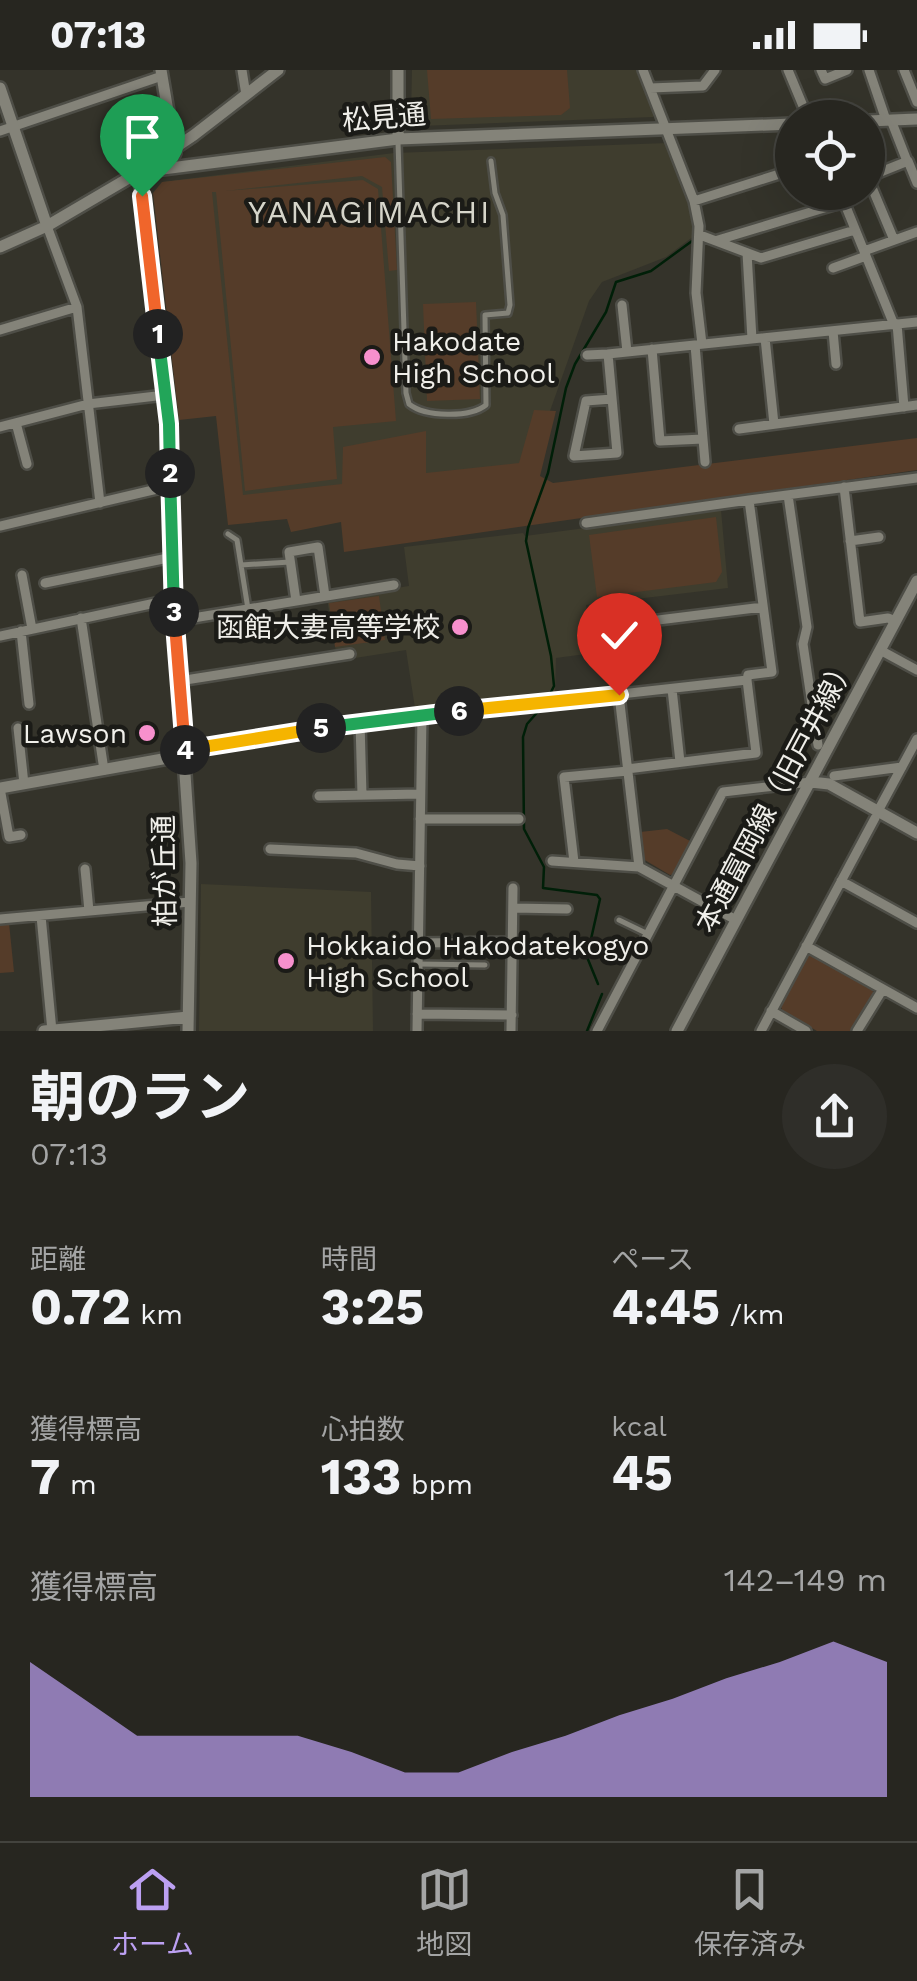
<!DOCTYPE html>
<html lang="ja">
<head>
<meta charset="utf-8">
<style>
  body { margin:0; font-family:"Work Sans","Noto Sans JP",sans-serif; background:#2f2e29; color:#f1f3f6; height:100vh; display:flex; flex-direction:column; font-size:38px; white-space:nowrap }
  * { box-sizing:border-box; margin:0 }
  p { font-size:32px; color:#a4a5a5 }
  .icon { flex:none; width:55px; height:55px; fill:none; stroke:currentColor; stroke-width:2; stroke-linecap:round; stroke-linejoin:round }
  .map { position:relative; height:961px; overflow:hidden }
  .details { display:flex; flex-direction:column; background:#272620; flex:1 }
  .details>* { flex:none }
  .controls { position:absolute; left:775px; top:30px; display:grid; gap:20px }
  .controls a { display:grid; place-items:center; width:110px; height:110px; border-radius:50%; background:#272620; box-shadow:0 10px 40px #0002,0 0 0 2px #43433e; font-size:50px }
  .pin { position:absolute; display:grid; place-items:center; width:85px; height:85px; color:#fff; margin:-102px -42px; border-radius:50% 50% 50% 0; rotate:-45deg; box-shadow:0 0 10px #0007 }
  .pin .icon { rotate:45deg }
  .km { position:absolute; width:50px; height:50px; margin:-25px; border-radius:50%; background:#222; color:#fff; font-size:28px; line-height:50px; text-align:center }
  .round { display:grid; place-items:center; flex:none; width:105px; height:105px; border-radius:52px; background:#2f2e29 }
  .overview { display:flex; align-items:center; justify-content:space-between; height:170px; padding:0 30px }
  h1 { font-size:55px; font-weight:700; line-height:75px }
  .stats { display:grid; grid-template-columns:repeat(3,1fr); gap:15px; height:170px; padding:10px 30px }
  .stats div { display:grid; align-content:center }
  .stats b { font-size:50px; font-weight:700 }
  .stats small { font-size:28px; font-weight:400 }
  .stats p { font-size:28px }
  .chart { height:280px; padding:20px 30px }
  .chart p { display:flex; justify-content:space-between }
  .chart svg { width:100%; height:180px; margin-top:10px; fill:#bca0f2; opacity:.7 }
  .status { display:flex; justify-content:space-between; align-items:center; height:70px; padding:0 50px; background:#272620; direction:ltr }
  .status svg { height:28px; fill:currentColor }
  .tab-bar { display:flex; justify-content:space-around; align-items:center; height:140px; border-top:2px solid #43433e; background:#272620; font-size:28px; color:#a4a5a5 }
  .tab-bar a { display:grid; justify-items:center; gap:5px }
  .tab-bar .active { color:#bca0f2 }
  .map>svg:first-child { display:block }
  .built { fill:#3f3d2e }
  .green { fill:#553c29 }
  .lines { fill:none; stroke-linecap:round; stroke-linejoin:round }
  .stream { stroke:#001f08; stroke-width:2.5 }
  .service-casing { stroke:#4e4e47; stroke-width:10 }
  .minor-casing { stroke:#4e4e47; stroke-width:14 }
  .tertiary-casing { stroke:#4e4e47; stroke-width:16 }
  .service { stroke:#848379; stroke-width:5 }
  .minor { stroke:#848379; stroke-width:9 }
  .tertiary { stroke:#848379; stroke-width:11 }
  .split-1-casing { stroke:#fff; stroke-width:20 }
  .split-2-casing { stroke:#fff; stroke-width:20 }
  .split-3-casing { stroke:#fff; stroke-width:20 }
  .split-4-casing { stroke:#fff; stroke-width:20 }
  .split-5-casing { stroke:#fff; stroke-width:20 }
  .split-6-casing { stroke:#fff; stroke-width:20 }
  .split-7-casing { stroke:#fff; stroke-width:20 }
  .split-1 { stroke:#f0652b; stroke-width:12 }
  .split-2 { stroke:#22a559; stroke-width:12 }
  .split-3 { stroke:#22a559; stroke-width:12 }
  .split-4 { stroke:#f0652b; stroke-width:12 }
  .split-5 { stroke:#f5b400; stroke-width:12 }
  .split-6 { stroke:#22a559; stroke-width:12 }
  .split-7 { stroke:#f5b400; stroke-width:12 }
  .poi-dot { fill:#f790cd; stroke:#1b1b17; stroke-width:4 }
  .labels { text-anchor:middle; stroke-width:9; stroke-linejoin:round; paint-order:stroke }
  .street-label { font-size:28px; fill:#f0efea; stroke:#1b1b17 }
  .poi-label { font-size:28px; fill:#f0efea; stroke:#1b1b17; text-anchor:start }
  .quarter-label { font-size:32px; letter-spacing:2.5px; fill:#d6d5ca; stroke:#1b1b17 }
</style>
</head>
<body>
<div class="status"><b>07:13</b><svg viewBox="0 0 49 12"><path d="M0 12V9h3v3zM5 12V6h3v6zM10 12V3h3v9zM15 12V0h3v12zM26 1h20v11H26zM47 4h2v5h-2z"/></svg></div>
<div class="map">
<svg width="917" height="961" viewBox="0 0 917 961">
  <rect width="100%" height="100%" fill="#34332a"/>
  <path class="built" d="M412 0H638L655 43 653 47 420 56 411 45Z
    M668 73 690 133 694 166 666 187 602 212 589 231 528 403 232 435 219 344 162 112 394 83Z
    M721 440 728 518 586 535 593 583 556 588 555 625 423 641 415 638 406 580 355 588 353 580 336 582 327 529 409 516 404 477 523 463 525 466Z
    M201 814 371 822 373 961H199Z"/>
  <path class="green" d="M427 0H567L570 38 561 45 431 49Z
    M385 87 391 92 397 200 389 201 382 117 362 106 225 121 363 110 378 119 396 351 333 357 337 409 245 421 216 122H212L243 425 342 414 343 377 426 361V403L519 393 534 340 556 341 540 406 553 413 917 368V400L344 482 341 452 291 462 287 449 228 455 216 346 179 350 153 123 162 112Z
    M476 232 480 329 427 331 423 234Z
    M716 447 722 502 716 512 597 527 589 465Z
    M379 526 385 570 335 577 329 533Z
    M667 759 692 772 675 804 670 805 643 789 640 762Z
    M9 853 14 902 0 903V854Z
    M812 885 872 919 874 924 852 961H817L782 940 781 936 807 886Z"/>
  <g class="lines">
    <path class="stream" d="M550 624 554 616 551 586 526 471 528 458 548 403 566 318 575 294 606 242 616 212 651 201 692 171
      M542 637 527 654 523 667 524 759 544 797 543 818 597 825 600 829 587 887 598 914
      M587 961 602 924"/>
    <defs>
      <path id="service" d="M398 72 406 323 409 334C425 347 470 348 486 335L485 245 508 243 510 235 503 145 495 123 491 91
        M228 464 237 470 248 539
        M241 495 290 492
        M619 850 648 864
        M418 894 485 895"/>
      <path id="minor" d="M242 0 246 25
        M643 0 694 131 699 156 696 223 702 274
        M788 0 808 48
        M821 0 825 9 847 0
        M869 0 886 50
        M904 0 917 32
        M650 18 703 16 715 0
        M891 50 907 91
        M0 61 162 6
        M868 107 908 91 917 113
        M868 108 894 170
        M840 122 894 255
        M694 131 792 100
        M47 156 77 237 100 433
        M700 165 761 188 855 160
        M718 170 844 132
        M864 181 917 162
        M747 183 752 269
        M833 198 866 186
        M622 235 627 282
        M897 254 904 337
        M0 260 77 237
        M833 261 836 294
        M765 268 774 354
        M652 279 660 371 703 369 695 275
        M587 285 608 284
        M612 329 586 331 574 386 617 383 608 284 917 252
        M16 353 27 394
        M0 357 88 334 165 325
        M739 359 917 335
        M703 369 705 392
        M844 417 860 552 888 548 896 551
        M788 425 807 557 803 574 818 675
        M586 453 749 430
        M0 456 170 416
        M850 471 879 467
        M22 505 32 559
        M45 513 173 487
        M296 531 289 482 318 477 325 526
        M81 548 104 700
        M175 551 394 515
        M618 555 763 537
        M21 561 29 634
        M0 566 174 529
        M880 580 917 600
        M179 611 350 584
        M672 619 680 692
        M619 625 639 797 736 850
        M360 652 362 725
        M18 658 24 714
        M627 699 756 683 747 610
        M834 706 902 697
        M0 718 9 767 21 765
        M319 726 420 724
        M878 741 917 669
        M420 749H519
        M270 779 356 783 397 794 420 796
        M552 791 639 797
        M574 792 564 707 628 701
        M85 799 89 841
        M841 811 917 853
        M513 838 567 839
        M41 846 52 961
        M0 849 190 832
        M418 873 512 872
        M512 876 540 875
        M806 876 917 938
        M771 941 806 961
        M417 944 512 945
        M417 961 422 646 747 610 748 605 772 602 749 430 917 408
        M511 961 513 818
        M597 961 723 722 811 712
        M761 961 875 748
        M857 961 883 919"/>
      <path id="tertiary" d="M161 0 175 83
        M0 18 47 156
        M868 51 917 49
        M398 69V0
        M0 177 47 156 139 102 398 69 792 54
        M185 681 353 653 422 646
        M811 712 829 714 917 763
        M0 718 185 685
        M44 961 188 947
        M188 961 191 793 174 541 169 354 139 102 194 65 278 0
        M677 961 917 511"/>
    </defs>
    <use href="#service" class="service-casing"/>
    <use href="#minor" class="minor-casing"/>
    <use href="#tertiary" class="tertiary-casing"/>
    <use href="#service" class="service"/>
    <use href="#minor" class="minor"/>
    <use href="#tertiary" class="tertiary"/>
  </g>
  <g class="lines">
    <defs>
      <path id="split-1" d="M142 126 158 264"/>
      <path id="split-2" d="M158 264 169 354 170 403"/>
      <path id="split-3" d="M170 403 174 542"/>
      <path id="split-4" d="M174 542 185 680"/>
      <path id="split-5" d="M185 680 321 658"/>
      <path id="split-6" d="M321 658 459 641"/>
      <path id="split-7" d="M459 641 619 625"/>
    </defs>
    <use href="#split-1" class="split-1-casing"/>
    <use href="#split-2" class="split-2-casing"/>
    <use href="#split-3" class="split-3-casing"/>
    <use href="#split-4" class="split-4-casing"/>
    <use href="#split-5" class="split-5-casing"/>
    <use href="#split-6" class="split-6-casing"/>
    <use href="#split-7" class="split-7-casing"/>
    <use href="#split-1" class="split-1"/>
    <use href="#split-2" class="split-2"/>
    <use href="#split-3" class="split-3"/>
    <use href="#split-4" class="split-4"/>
    <use href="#split-5" class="split-5"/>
    <use href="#split-6" class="split-6"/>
    <use href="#split-7" class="split-7"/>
  </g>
  <g class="poi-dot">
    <circle cx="372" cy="287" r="10"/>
    <circle cx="460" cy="557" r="10"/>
    <circle cx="147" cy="663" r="10"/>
    <circle cx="286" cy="891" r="10"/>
  </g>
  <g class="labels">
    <g class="street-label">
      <text transform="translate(384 47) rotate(-5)" y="10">松見通</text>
      <text transform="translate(775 724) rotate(-62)" y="10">本通富岡線（旧戸井線）</text>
      <text transform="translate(164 801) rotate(-91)" y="10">柏が丘通</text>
    </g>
    <g class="poi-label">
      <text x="392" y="281">Hakodate<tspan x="392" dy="32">High School</tspan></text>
      <text x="440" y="567" text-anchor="end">函館大妻高等学校</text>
      <text x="127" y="673" text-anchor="end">Lawson</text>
      <text x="306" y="885">Hokkaido Hakodatekogyo<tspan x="306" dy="32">High School</tspan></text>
    </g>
    <g class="quarter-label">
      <text x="370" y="153">YANAGIMACHI</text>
    </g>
  </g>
</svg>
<div class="controls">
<a><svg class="icon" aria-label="locate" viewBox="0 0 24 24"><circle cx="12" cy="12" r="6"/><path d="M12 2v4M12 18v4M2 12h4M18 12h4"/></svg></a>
</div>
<div class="pin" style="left:142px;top:126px;background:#1e9e55"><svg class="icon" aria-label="arrive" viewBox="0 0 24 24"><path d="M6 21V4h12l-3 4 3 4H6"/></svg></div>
<div class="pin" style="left:619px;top:625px;background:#d93025"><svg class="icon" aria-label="check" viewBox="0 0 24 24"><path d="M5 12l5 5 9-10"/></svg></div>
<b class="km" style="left:158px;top:264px">1</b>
<b class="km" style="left:170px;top:403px">2</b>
<b class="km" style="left:174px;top:542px">3</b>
<b class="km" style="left:185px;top:680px">4</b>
<b class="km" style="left:321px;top:658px">5</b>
<b class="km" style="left:459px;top:641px">6</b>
</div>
<section class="details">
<div class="overview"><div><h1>朝のラン</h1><p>07:13</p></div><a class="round"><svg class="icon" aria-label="share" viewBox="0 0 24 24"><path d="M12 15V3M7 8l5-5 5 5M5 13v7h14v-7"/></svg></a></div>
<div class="stats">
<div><p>距離</p><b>0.72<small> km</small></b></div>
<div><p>時間</p><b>3:25</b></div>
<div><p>ペース</p><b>4:45<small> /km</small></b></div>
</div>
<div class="stats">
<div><p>獲得標高</p><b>7<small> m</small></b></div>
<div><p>心拍数</p><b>133<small> bpm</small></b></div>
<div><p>kcal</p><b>45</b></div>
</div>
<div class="chart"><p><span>獲得標高</span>142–149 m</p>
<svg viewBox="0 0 160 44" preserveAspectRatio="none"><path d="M0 44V11L10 20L20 29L30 29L40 29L50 29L60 33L70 38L80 38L90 33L100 29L110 24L120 20L130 15L140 11L150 6L160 11V44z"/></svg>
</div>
</section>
<nav class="tab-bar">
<a class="active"><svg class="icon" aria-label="home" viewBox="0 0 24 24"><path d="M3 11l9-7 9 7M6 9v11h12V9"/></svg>ホーム</a>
<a><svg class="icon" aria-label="map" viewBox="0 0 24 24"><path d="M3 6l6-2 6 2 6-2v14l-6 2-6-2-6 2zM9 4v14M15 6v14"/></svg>地図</a>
<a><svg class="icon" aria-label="saved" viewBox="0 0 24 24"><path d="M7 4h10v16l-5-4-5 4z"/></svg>保存済み</a>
</nav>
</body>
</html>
